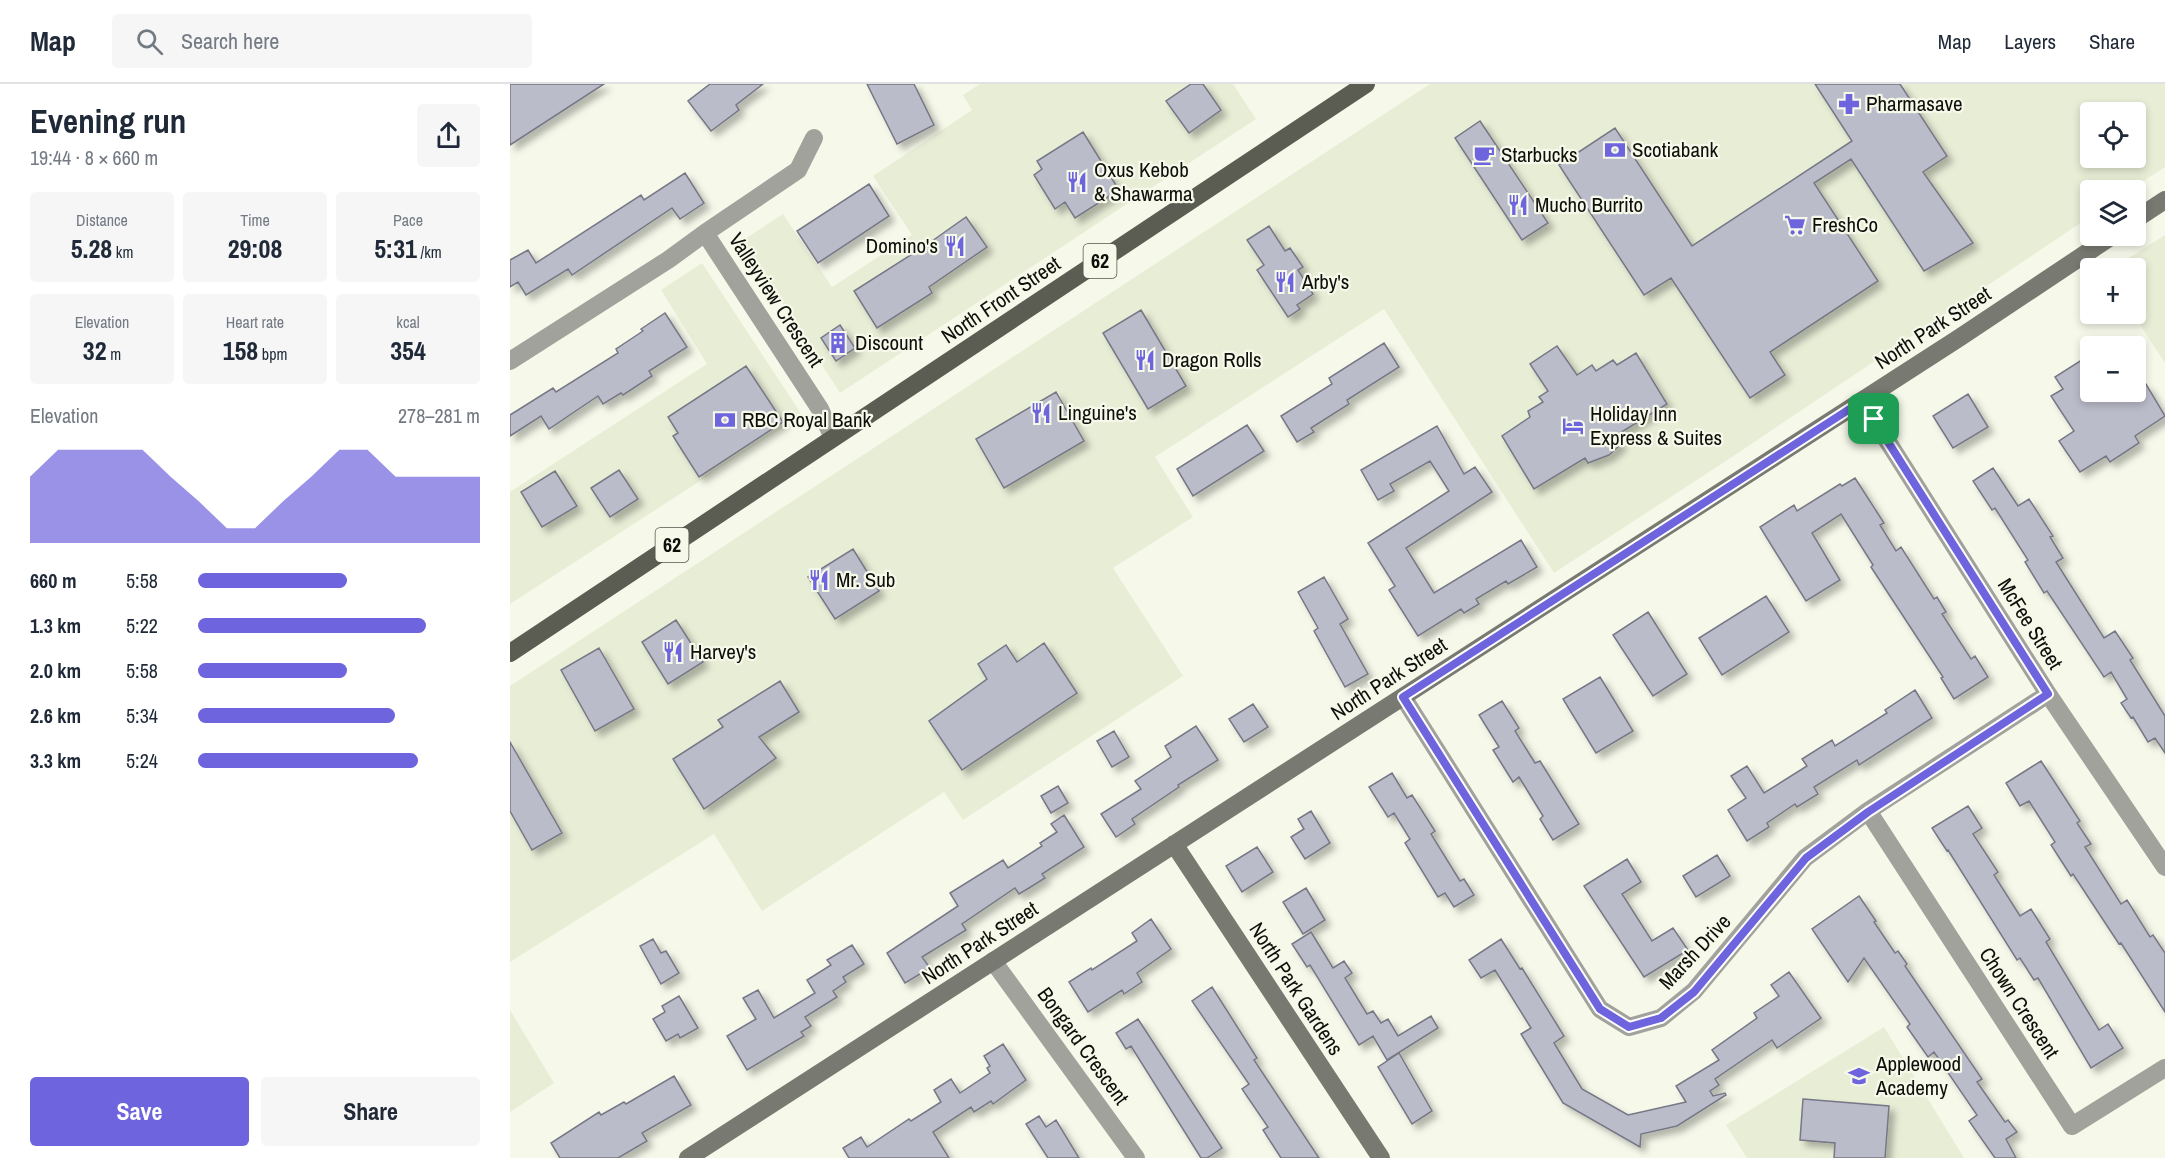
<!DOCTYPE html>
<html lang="en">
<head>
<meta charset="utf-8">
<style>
  body { margin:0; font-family:"Archivo Narrow",sans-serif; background:#f6f6f7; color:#1f2937; height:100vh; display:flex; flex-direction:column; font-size:22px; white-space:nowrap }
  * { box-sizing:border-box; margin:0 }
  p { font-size:20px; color:#747a83 }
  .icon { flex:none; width:33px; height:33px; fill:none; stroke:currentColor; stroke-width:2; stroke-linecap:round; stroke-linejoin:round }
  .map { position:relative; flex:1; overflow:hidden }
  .drawer { display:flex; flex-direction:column; background:#fff; width:510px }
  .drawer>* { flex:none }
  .tools { position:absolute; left:1570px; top:18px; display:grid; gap:12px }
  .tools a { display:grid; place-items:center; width:66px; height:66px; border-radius:6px; background:#fff; box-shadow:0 3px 9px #0003; font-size:30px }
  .pin { position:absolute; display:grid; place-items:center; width:51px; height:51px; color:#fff; margin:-26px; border-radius:12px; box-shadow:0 3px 9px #0006 }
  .round { display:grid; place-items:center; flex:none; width:63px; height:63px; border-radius:6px; background:#f6f6f7 }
  .overview { display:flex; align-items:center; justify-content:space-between; height:102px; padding:0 30px }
  h1 { font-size:33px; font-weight:700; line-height:45px }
  .metrics { display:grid; grid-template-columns:repeat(3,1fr); gap:9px; height:102px; padding:6px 30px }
  .metrics div { display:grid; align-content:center; border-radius:6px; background:#f6f6f7; text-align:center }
  .metrics b { font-size:26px; font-weight:700 }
  .metrics small { font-size:16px; font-weight:400 }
  .metrics p { font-size:16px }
  .chart { height:168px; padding:12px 30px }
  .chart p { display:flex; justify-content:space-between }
  .chart svg { width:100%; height:108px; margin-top:6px; fill:#6e64de; opacity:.7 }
  .button { display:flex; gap:12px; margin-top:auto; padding:12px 30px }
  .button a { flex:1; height:69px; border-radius:6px; background:#6e64de; color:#fff; font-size:24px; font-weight:700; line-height:69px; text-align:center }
  .button a+a { background:#f6f6f7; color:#1f2937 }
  ul { padding:0 30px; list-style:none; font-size:20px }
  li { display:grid; grid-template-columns:96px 72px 1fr; align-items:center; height:45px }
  li i { height:15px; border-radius:8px; background:#6e64de }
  header { display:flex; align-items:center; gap:36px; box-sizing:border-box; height:84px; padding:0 30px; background:#fff; border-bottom:2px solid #e0e1e3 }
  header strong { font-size:28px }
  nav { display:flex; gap:33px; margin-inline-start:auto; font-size:21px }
  .search { width:420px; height:54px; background:#f6f6f7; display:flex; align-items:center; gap:15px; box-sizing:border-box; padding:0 21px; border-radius:6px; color:#747a83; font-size:22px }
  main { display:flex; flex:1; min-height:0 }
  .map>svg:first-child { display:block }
  .built { fill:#e8edd6; fill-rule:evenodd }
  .building { fill:#bbbcca; stroke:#777785; stroke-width:1.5; filter:url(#shadow) }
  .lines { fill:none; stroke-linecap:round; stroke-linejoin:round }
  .street { stroke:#a1a29c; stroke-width:18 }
  .secondary { stroke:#787a71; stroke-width:18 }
  .primary { stroke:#5b5d52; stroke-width:18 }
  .route-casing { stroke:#fff; stroke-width:12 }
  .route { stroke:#6e64de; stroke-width:8 }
  .labels { text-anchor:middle; stroke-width:4.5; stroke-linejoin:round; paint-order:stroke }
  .shield { fill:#f6f9ea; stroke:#54554d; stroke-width:1.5 }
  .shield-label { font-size:20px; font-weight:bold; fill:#0e0f0a }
  .poi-label { font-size:21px; fill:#0e0f0a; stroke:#f6f9ea; text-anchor:start }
  .street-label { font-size:21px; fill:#0e0f0a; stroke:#f6f9ea }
</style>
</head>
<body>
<header>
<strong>Map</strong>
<div class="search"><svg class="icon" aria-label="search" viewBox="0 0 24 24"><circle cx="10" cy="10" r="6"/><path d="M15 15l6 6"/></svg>Search here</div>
<nav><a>Map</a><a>Layers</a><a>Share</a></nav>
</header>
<main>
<section class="drawer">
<div class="overview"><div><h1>Evening run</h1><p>19:44 · 8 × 660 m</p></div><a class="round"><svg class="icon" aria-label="share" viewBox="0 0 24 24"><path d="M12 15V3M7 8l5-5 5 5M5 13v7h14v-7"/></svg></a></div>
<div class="metrics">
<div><p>Distance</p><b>5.28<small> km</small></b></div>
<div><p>Time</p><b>29:08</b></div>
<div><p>Pace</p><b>5:31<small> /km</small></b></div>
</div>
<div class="metrics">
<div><p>Elevation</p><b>32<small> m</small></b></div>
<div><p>Heart rate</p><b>158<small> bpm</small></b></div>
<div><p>kcal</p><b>354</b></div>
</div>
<div class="chart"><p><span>Elevation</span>278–281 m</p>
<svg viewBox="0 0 160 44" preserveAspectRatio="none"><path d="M0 44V17L10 6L20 6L30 6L40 6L50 17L60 27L70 38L80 38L90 27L100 17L110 6L120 6L130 17L140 17L150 17L160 17V44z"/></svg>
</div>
<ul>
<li><b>660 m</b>5:58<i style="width:53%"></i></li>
<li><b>1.3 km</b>5:22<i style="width:81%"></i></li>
<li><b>2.0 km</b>5:58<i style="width:53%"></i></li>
<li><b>2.6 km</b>5:34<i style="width:70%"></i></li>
<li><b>3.3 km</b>5:24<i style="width:78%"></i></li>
</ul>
<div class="button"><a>Save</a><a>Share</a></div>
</section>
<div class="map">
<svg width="1655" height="1074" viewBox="0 0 1655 1074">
  <defs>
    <filter id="shadow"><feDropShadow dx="5.5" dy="5.5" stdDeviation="3" flood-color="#0004"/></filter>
  </defs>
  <rect width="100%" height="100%" fill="#f6f9ea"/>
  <path class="built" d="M470 0H723L746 35 330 309 232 157 273 130 322 203 402 151 363 92 462 26 453 11Z
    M920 0H1655V83L1620 106H1581V132L1219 375 1044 489 874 225 645 373 683 433 603 484 673 592 453 736 434 708 252 827 204 750 0 878V602ZM1581 28H1626V74H1581Z
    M1655 151V279L1623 230H1626V184H1603Z
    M192 179 292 331 0 520V408L197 280 151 206Z
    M0 926 44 999 0 1028Z
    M1374 943 1454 1074H1237L1216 1041Z"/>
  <path class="building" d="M0 0H94L0 61Z
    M200 0H253L226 21 229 26 201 47 178 17Z
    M357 0H404L424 41 387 60Z
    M681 0H693L711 26 679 49 656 17Z
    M1305 0H1390L1437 72 1413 88 1463 159 1414 187 1341 75 1304 99 1368 197 1260 268 1275 291 1240 314 1161 194 1134 211 1049 81 1105 44 1182 162 1342 57Z
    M970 37 1038 139 1012 156 945 54Z
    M573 48 609 106 565 134 555 118 545 125 524 91 532 85 527 77Z
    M175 89 194 119 170 135 162 124 62 191 58 185 16 211 8 198 0 203V176L18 166 26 179 131 111 134 116Z
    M359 100 379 132 308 179 287 147Z
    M456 133 477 163 419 203 422 209 367 244 344 207 415 162Z
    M759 142 775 167 780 164 793 183 788 186 803 210 787 221 790 225 778 233 747 186 754 181 737 156Z
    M631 226 676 302 638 325 593 249Z
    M155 229 177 263 139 287 142 292 113 311 111 309 93 320 88 312 39 345 31 332 0 352V331L43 304 46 308 108 269 106 265 133 247 131 245Z
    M330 241 345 264 326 277 311 254Z
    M874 259 889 283 837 316 839 320 801 344 804 348 787 358 771 332 822 300 819 294Z
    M1047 262 1067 291 1082 281 1086 287 1103 276 1107 281 1126 269 1157 320 1105 352 1111 360 1099 371 1078 379 1075 374 1024 405 992 352 1020 333 1018 327 1033 318 1029 313 1038 307 1020 280Z
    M1581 270V308H1626L1636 300 1655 332 1625 352 1629 359 1600 378 1596 372 1570 388 1549 357 1564 347 1541 312 1553 305 1545 293Z
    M236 282 273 338 189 393 163 352 168 349 158 333Z
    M546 308 574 357 494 404 466 355Z
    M1458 310 1478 343 1443 364 1423 332Z
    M737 341 754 367 683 412 667 385Z
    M927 342 954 390 965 383 982 408 896 464 924 509 1011 456 1027 483 998 500 996 497 966 515 969 520 954 529 951 525 908 552 879 506 885 502 858 459 939 407 920 377 880 400 884 407 868 416 851 386Z
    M1483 384 1508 422 1519 415 1543 452 1540 453 1553 474 1546 478 1594 554 1605 547 1623 574 1620 576 1655 632V669L1645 654 1638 658 1623 633 1621 634 1611 619 1617 615 1601 588 1594 593 1537 507 1534 509 1515 478 1518 476 1485 424 1482 426 1463 397Z
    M109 386 128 415 100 433 81 404Z
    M45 387 67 422 32 443 11 408Z
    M1345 394 1374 439 1370 441 1386 467 1391 463 1424 515 1427 513 1436 528 1432 530 1461 575 1465 572 1478 593 1444 615 1431 594 1433 593 1361 483 1363 481 1331 430 1302 449 1330 496 1296 517 1250 443 1284 421 1287 427 1330 400 1332 402Z
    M343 465 369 507 325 535 298 493Z
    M814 493 838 535 830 540 858 590 835 603 804 547 808 544 788 508Z
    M1256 512 1279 548 1212 591 1189 554Z
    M1138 528 1177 590 1143 612 1103 551Z
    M166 536 193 578 158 600 132 558Z
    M534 559 567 609 452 686 419 637 477 595 468 580 496 561 507 578Z
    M89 564 124 625 85 647 51 586Z
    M1090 593 1123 647 1086 669 1053 615Z
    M270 597 289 628 249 653 266 674 194 725 163 675 213 643 208 636Z
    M1405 606 1422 634 1349 681 1347 676 1304 703 1308 710 1287 723 1285 720 1257 739 1259 743 1237 757 1218 726 1236 714 1221 692 1237 682 1254 709 1297 682 1292 675 1322 656 1325 662 1377 629 1375 626Z
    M992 617 1009 644 1005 647 1025 679 1030 677 1069 740 1043 756 1030 735 1033 732 1009 693 1003 698 983 666 989 663 969 631Z
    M743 620 758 643 734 658 719 635Z
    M686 642 708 676 668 701 669 703 622 735 625 740 606 753 591 730 631 705 625 697 661 673 655 662Z
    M604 647 619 673 602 683 587 657Z
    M0 658 52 749 22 766 0 727Z
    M1531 677 1570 737 1567 739 1581 760 1575 763 1611 820 1617 816 1640 853 1643 851 1655 869V928L1611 859 1609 860 1563 790 1561 792 1541 761 1545 758 1519 717 1510 722 1496 699Z
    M882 689 897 714 902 711 925 747 921 750 950 797 954 795 964 811 944 823 935 809 928 813 895 759 900 755 884 729 878 733 859 703Z
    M548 702 558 719 541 729 531 712Z
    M1458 722 1472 744 1463 750 1488 788 1484 791 1510 832 1521 825 1540 855 1536 858 1589 946 1598 940 1613 964 1581 984 1528 894 1524 896 1510 874 1507 876 1438 766 1437 767 1422 744Z
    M801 727 820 759 795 775 781 753 794 745 788 735Z
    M554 731 574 763 532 790 535 794 519 804 509 810 505 804 452 840 456 846 412 873 420 884 395 899 377 869 448 822 440 809 493 776 498 784 532 762 530 759 547 748 541 740Z
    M747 763 763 788 732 808 716 782Z
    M1207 771 1220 792 1186 813 1173 792Z
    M1117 775 1131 798 1112 810 1142 857 1163 844 1178 866 1134 893 1074 802Z
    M796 804 815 836 793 850 773 818Z
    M1349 812 1366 837 1364 838 1385 869 1388 867 1397 880 1395 882 1472 995 1467 998 1495 1038 1498 1036 1507 1048 1496 1055 1506 1074H1485L1459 1037 1467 1031 1424 968 1418 973 1397 943 1400 940 1354 874 1338 898 1302 845Z
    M641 835 661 865 627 889 632 898 614 910 612 906 578 928 559 898 581 884 582 886 627 857 622 849Z
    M801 848 823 884 834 877 842 889 835 894 857 930 863 927 871 939 878 935 888 952 921 932 928 944 877 976 863 952 849 961 800 881 797 883 782 860Z
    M143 855 151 869 156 867 169 889 151 900 130 862Z
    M991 855 1010 885 1012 884 1054 952 1044 959 1072 1005 1118 1031 1176 1018 1166 1002 1209 976 1202 966 1247 934 1244 929 1269 912 1261 901 1279 888 1311 934 1267 964 1262 956 1205 995 1209 1001 1200 1007 1203 1012 1215 1009 1216 1011 1167 1042 1131 1050 1130 1063 1053 1019 1011 950 1021 944 985 886 971 894 959 876Z
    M342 861 354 880 333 893 336 898 323 907 327 913 295 933 301 942 291 948 294 952 237 986 217 952 246 935 233 914 248 906 264 934 305 909 297 896 321 881 317 876Z
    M702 903 747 974 744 976 809 1074H771L753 1046 758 1043 732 1005 739 1000 682 917Z
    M169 912 188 944 170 954 168 950 156 957 143 935 155 928 152 922Z
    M628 935 712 1064 697 1074H691L621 962 616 965 606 949Z
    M493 960 516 996 483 1020 481 1017 464 1028 461 1023 423 1048 439 1074H339L333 1064 351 1053 357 1063 399 1035 401 1037 431 1018 424 1006 441 995 450 1009 480 989 477 984 480 982 474 972Z
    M889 969 922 1027 902 1040 868 983Z
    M164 992 181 1021 132 1049 137 1057 108 1074H50L41 1059 89 1028 91 1031 114 1018 116 1020Z
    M1293 1015 1379 1022 1375 1074H1324L1325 1059 1290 1056Z
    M529 1032 536 1043 546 1036 569 1074H538L516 1040Z"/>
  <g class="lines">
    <path class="street" d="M195 149 288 86 304 54
      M0 277 158 176 195 149 310 325 323 354
      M1352 317 1538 610 1655 783
      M893 613 1090 925 1119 943 1151 934 1184 907 1295 774 1358 727 1538 610
      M1358 727 1562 1042 1655 984
      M483 877 626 1074"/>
    <path class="secondary" d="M1626 135 1655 116
      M664 760 871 1074
      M178 1074 1449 254 1602 152"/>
    <path class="primary" d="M0 569 856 0"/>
  </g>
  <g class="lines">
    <defs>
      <path id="route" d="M1352 317 1538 610 1358 728 1296 774 1184 908 1151 934 1119 943 1090 925 893 613Z"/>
    </defs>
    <use href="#route" class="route-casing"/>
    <use href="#route" class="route"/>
  </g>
  <defs>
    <symbol id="pharmacy-bare" viewBox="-9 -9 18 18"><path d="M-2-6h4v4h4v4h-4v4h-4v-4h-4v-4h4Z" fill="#6e64de" stroke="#f6f9ea" stroke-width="2.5" paint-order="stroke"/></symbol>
    <symbol id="bank-bare" viewBox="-9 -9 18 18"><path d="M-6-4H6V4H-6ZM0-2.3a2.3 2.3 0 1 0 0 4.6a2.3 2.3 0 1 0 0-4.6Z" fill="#6e64de" stroke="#f6f9ea" stroke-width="2.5" paint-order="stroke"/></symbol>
    <symbol id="cafe-bare" viewBox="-9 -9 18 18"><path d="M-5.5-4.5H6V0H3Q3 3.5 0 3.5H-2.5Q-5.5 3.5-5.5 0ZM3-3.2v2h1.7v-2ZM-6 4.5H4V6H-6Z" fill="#6e64de" stroke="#f6f9ea" stroke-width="2.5" paint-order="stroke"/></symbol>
    <symbol id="restaurant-bare" viewBox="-9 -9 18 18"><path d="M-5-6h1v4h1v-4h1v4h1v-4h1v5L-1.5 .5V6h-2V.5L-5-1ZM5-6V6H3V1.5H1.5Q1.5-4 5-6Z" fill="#6e64de" stroke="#f6f9ea" stroke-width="2.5" paint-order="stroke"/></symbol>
    <symbol id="supermarket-bare" viewBox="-9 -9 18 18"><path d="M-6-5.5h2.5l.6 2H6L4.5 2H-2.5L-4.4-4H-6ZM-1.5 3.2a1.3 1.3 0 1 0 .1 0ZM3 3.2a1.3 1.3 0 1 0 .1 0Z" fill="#6e64de" stroke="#f6f9ea" stroke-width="2.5" paint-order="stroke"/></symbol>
    <symbol id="building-bare" viewBox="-9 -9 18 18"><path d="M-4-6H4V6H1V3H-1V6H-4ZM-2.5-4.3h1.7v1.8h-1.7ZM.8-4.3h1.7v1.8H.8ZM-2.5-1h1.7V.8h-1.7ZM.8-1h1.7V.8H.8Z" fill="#6e64de" stroke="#f6f9ea" stroke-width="2.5" paint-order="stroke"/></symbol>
    <symbol id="hotel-bare" viewBox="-9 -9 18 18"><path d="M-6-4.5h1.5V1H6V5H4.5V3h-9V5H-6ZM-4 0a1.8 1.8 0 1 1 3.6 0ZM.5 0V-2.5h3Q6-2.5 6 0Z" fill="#6e64de" stroke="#f6f9ea" stroke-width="2.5" paint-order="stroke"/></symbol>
    <symbol id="school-bare" viewBox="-9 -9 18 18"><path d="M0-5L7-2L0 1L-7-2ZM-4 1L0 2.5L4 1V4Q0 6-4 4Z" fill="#6e64de" stroke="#f6f9ea" stroke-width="2.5" paint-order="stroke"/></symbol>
  </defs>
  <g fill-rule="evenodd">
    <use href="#pharmacy-bare" x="1324" y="5" width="30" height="30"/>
    <use href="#bank-bare" x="1090" y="51" width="30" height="30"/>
    <use href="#cafe-bare" x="959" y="56" width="30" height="30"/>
    <use href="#restaurant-bare" x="552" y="83" width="30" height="30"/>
    <use href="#restaurant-bare" x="993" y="106" width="30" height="30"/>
    <use href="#supermarket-bare" x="1270" y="126" width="30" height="30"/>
    <use href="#restaurant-bare" x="430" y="147" width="30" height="30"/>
    <use href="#restaurant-bare" x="760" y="183" width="30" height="30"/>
    <use href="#building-bare" x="313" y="244" width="30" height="30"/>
    <use href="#restaurant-bare" x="620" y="261" width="30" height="30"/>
    <use href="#restaurant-bare" x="516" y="314" width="30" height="30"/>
    <use href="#bank-bare" x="200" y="321" width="30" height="30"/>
    <use href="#hotel-bare" x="1048" y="327" width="30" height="30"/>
    <use href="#restaurant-bare" x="294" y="481" width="30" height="30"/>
    <use href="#restaurant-bare" x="148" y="553" width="30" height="30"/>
    <use href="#school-bare" x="1334" y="977" width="30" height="30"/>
  </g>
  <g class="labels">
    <g class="shield">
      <rect x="573.5" y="160" width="33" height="34" rx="4.5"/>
      <rect x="145.5" y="444" width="33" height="34" rx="4.5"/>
    </g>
    <g class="shield-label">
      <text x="590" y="184">62</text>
      <text x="162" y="468">62</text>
    </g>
    <g class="poi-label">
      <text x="1356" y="27">Pharmasave</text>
      <text x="1122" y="73">Scotiabank</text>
      <text x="991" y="78">Starbucks</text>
      <text x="584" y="93">Oxus Kebob<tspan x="584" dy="24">&amp; Shawarma</tspan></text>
      <text x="1025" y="128">Mucho Burrito</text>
      <text x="1302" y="148">FreshCo</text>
      <text x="428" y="169" text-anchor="end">Domino's</text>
      <text x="792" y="205">Arby's</text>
      <text x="345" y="266">Discount</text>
      <text x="652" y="283">Dragon Rolls</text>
      <text x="548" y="336">Linguine's</text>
      <text x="1080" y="337">Holiday Inn<tspan x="1080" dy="24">Express &amp; Suites</tspan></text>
      <text x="232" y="343">RBC Royal Bank</text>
      <text x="326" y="503">Mr. Sub</text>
      <text x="180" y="575">Harvey's</text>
      <text x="1366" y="987">Applewood<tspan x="1366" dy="24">Academy</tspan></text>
    </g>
    <g class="street-label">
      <text transform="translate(266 216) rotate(57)" y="7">Valleyview Crescent</text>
      <text transform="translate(491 216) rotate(-34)" y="7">North Front Street</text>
      <text transform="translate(1423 244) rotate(-33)" y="7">North Park Street</text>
      <text transform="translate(1520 540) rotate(58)" y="7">McFee Street</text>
      <text transform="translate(879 595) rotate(-33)" y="7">North Park Street</text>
      <text transform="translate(470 859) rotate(-33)" y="7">North Park Street</text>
      <text transform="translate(1185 868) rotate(-47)" y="7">Marsh Drive</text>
      <text transform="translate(786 905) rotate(57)" y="7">North Park Gardens</text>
      <text transform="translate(1509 919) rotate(57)" y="7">Chown Crescent</text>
      <text transform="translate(573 962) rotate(54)" y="7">Bongard Crescent</text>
    </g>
  </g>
</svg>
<div class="tools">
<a><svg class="icon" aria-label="locate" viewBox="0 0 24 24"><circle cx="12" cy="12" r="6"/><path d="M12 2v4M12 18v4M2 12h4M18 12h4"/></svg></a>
<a><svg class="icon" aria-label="layers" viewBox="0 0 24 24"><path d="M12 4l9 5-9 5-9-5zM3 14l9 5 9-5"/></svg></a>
<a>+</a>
<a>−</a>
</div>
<div class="pin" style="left:1364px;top:335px;background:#1e9e55"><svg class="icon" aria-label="arrive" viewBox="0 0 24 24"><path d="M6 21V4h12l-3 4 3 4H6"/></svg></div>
</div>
</main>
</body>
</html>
